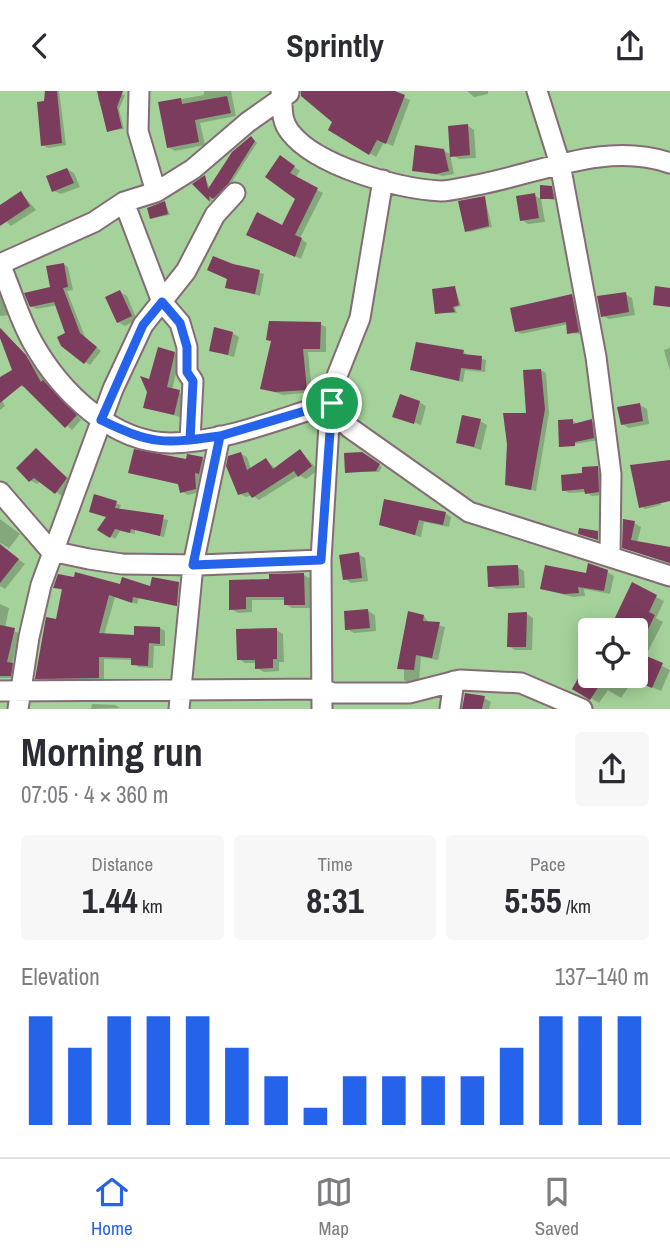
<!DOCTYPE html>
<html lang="en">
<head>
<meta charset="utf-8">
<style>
  body { margin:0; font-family:"Archivo Narrow",sans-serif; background:#f7f7f7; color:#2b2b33; height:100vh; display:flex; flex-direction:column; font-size:26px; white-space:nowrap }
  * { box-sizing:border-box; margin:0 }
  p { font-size:23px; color:#7c7c81 }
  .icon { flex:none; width:38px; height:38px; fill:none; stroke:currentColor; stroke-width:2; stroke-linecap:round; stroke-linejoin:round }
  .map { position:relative; height:618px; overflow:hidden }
  .panel { display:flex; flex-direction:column; background:#fff; flex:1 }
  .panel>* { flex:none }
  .tools { position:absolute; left:578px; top:527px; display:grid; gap:14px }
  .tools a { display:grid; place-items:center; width:70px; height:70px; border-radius:7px; background:#fff; box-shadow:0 4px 18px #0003; font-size:35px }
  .pin { position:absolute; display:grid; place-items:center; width:60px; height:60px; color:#fff; margin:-30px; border:4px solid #fff; border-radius:50%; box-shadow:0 2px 7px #0007 }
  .round { display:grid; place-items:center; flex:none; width:74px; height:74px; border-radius:7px; background:#f7f7f7 }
  .summary { display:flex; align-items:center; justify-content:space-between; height:119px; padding:0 21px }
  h1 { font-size:38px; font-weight:700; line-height:52px }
  .metrics { display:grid; grid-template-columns:repeat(3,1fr); gap:10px; height:119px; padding:7px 21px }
  .metrics div { display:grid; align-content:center; border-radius:7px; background:#f7f7f7; text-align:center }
  .metrics b { font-size:35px; font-weight:700 }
  .metrics small { font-size:19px; font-weight:400 }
  .metrics p { font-size:19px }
  .chart { height:196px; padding:14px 21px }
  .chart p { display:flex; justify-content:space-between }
  .chart svg { width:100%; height:126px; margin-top:7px; stroke:#2563eb; stroke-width:6 }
  header { display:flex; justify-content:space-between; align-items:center; height:91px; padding:0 21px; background:#fff; font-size:32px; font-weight:700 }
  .dock { display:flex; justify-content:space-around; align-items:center; height:98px; border-top:2px solid #e1e1e2; background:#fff; font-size:19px; color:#7c7c81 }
  .dock a { display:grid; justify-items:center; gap:4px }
  .dock .active { color:#2563eb }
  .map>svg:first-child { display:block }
  .green { fill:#a5d29a; fill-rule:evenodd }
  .shadow { fill:#0003 }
  .building { fill:#7c3c5d }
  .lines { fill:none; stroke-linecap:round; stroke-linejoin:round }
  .minor-casing { stroke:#846b76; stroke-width:23 }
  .minor { stroke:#fff; stroke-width:19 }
  .route-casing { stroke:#fff; stroke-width:14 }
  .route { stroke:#2563eb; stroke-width:9 }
</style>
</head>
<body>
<header><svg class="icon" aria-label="back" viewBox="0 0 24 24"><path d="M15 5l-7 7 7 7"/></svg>Sprintly<svg class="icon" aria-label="share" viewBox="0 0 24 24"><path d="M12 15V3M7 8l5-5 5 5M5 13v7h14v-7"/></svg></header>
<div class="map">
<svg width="670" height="618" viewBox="0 0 670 618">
  <rect width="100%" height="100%" fill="#fce0ec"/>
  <path class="green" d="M0 0H670V618H0ZM590 539H635V584H590Z"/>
  <path class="shadow" d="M46 0H59L66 54 48 57 43 54Z
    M101 0 125 4 119 18 124 38 108 40 98 7Z
    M204 0H231L236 25 200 32 205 54 175 60 168 56 160 12 204 4Z
    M312 0H390L410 9 393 55 384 51 376 66 330 38 334 30Z
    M467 0H488V3L474 6Z
    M468 35 474 39 476 67 459 68 450 63 454 83 443 85 414 79 444 60 452 64Z
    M254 49 257 52 230 94 217 108 211 105 212 111 195 93 205 86 210 98Z
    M286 70 300 80 295 87 323 102 300 147 307 152 301 168 254 146 283 136 297 108Z
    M67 78 74 82 80 96 61 103 54 100Z
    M551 96 556 109 541 107Z
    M21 102 36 119 11 135 0 124V116Z
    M534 104 541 108 545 131 528 133 522 129Z
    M485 108 492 136 469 141 467 139Z
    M165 112 170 124 152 127Z
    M63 173 68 176 73 199 67 200 85 246 101 260 90 274 85 271 68 242 57 214 37 218 31 215 52 198Z
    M232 175 264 183 260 205 227 196Z
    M455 197 461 215 455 217 457 222H436Z
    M120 201 127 205 137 229 125 235 118 231Z
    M625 203 632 207 635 224 609 228 602 224Z
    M0 204 4 208 10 224 0 225Z
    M571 205 575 207 582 243 569 242 568 233 521 243 517 240Z
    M320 233 326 236V261H308L312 301 283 304 262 297 273 251 268 248Z
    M0 236 38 279 45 292 81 329 72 339 27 297 20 295Z
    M232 242 239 246 234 266 211 259Z
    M670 257V280L664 259Z
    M463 260 468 265 486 269 485 281 465 279 463 291 412 278Z
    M174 262 180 266 172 299 185 304 180 326 145 316 150 291Z
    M541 279 546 282 549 322 536 400 506 393Z
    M0 305 5 315 0 319Z
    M419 311 426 315 421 334 399 326Z
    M640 314 647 318 649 333 629 337 622 333Z
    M480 330 487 334 481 359 458 351Z
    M573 330 578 333 591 330 597 333 599 349 561 355Z
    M36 360 73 391 62 405 41 390 37 393 30 389Z
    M300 360 318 379 306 388 299 384 259 409 252 404 246 406 239 402 241 363 247 366 251 378 266 369 276 378Z
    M362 363 382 376 379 381H347Z
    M203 368 209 371 206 386 201 385 202 401 188 404 181 400 180 394 130 381Z
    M670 369V396L657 397 661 414 645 418 641 415 632 375Z
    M597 376 603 380 604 404 592 405 586 401 569 402 563 399Z
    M96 405 121 414 119 419 168 429 164 446 135 439V443L120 440 115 448 100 438 108 426Z
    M445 422 451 426 449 436 424 431 421 446 387 436Z
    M0 428 20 443 7 460 25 473 5 498 0 495V468L9 457 0 452Z
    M634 432 641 436 637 452 670 457V473L624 456Z
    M358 463 365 467 368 490 351 492 345 488Z
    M517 476 524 480 525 497 497 498 490 495Z
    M607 481 614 485 610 503 584 498 585 505 573 506 542 498Z
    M304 484 311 488V517H292L285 513V509H252V521L238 522 231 518 230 491 271 490Z
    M177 493 175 515 139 507 137 513 115 506 104 544 136 546 160 537 165 540V555H154L153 577 138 576 133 569 104 568V589L42 590 37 587 58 530 64 500 55 496 151 498Z
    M632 494 664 510 656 527 663 531 645 566 670 579 661 600 634 588 621 607 608 599 599 612 574 597 590 573V584H635V539H609Z
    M0 513 9 517 5 537 19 542 12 574 17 576 16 587H0Z
    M368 520 375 524 376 540 354 542 347 538Z
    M527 523 533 527 532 559H515L508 555Z
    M424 525 429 532 445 536 438 569 421 566 419 591 409 592 404 589V569Z
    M276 539 283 543 284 571H279V580L264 581 257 577V572H245L239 568Z
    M484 607 491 611 489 618H463Z
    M92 613 115 614 120 617 91 618Z"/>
  <path class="building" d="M45 0H57L62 52 41 55 37 11 44 10Z
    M97 0H123L117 16 122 37 107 41Z
    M301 0H395L405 4 386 53 377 49 369 64 328 39 332 31 301 5Z
    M227 5 231 22 195 29 199 51 167 57 158 11 181 7 182 13Z
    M468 33 470 64 450 66 448 35Z
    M251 45 255 50 228 93 213 108 209 105 210 111 192 93 205 84 208 98 232 61Z
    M415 54 444 58 449 80 436 83 412 80Z
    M280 64 295 75 290 82 318 97 295 144 302 147 295 166 246 144 257 121 282 134 295 108 265 86Z
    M67 77 74 92 52 101 46 85Z
    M540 94 552 95 554 108H540Z
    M21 100 30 115 0 135V114Z
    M535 102 539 127 520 130 516 105Z
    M485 105 489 135 465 141 458 110Z
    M165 110 168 123 150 128 147 117Z
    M213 165 233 173 260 179 255 203 225 197 227 188 207 179Z
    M64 172 68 196 63 197 80 242 97 256 84 273 61 255 57 246 65 242 54 211 30 216 24 202 50 196 46 175Z
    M455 195 459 214 453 216 455 221 435 223 432 198Z
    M655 195 670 197V216L653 214Z
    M120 199 132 225 117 232 105 206Z
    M626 201 629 221 601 226 597 205Z
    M572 203 579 241 567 243 566 231 515 241 510 217Z
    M269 230 321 231 320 258H303L307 299 275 301 260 298 271 250 266 249Z
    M214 236 233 241 228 264 209 260Z
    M0 237 26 264 41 291 43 289 77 324 65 337 22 294 0 312V286L12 279 0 247Z
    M416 251 464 259 463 263 482 265 481 279 461 277 459 290 410 279Z
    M158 256 175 261 167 296 180 299 174 324 143 317 147 301 140 285 149 288Z
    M541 278 545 318 531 399 505 394 507 353 503 322H526L523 279Z
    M400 303 420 310 414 333 392 326Z
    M640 312 643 330 621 334 617 316Z
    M462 324 481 328 474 356 456 352Z
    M573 328V333L592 328 594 347 575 351V355L559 356 558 329Z
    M36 357 67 387 55 403 34 387 29 391 16 377Z
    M134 358 186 368 187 363 203 366 199 383 195 382 196 398 180 402 178 393 128 382Z
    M300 358 312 375 298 386 294 380 252 407 248 401 238 404 226 375 228 365 241 361 247 379 266 367 273 378Z
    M362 361 380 373 376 380 345 382 344 362Z
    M670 369V410L639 417 630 374Z
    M598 375 599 401 585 403 584 398 562 400 561 384 582 382V376Z
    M94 403 117 410 115 417 164 424 160 445 131 438 130 442 115 438 110 447 97 439 106 426 89 421Z
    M384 408 446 421 443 434 419 429 415 444 379 434Z
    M623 428 635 430 631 449 670 456V472L622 457Z
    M579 437 598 440V449L578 443Z
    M0 453 19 468 0 492Z
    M359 461 362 487 343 489 339 464Z
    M588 472 608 479 604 500 578 496 579 502 564 503 540 498 545 474 586 482Z
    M518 474 519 494 488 496 487 475Z
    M75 481 120 493 122 486 150 495 152 486 179 491 177 515 133 506 132 512 109 504 99 542 134 544V535L160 536V553L149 552 148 575 131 574V567L99 566V587L35 588 46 526 56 528 62 498 53 497 58 483 74 486Z
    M304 482 305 514H284V506H246V518L229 519V489L269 488V483Z
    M632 491 657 504 649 521 655 524 637 561 663 572 652 597 635 590V539H623L612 533Z
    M368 518 370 537 345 539 344 520Z
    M408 520 424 524 423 530 440 531 432 567 416 564 414 579 397 578Z
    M527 521 526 556H507L508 522Z
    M0 534 15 537 7 571 13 572 11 585H0Z
    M277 537V568H273V577L255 578V569H237L236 538Z
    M580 584H606L590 609 572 598Z
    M465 602 485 605 482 618H462Z"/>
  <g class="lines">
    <defs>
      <path id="minor" d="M139 0 138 40 156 101
        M281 0C283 14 280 29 290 41 316 75 399 98 441 100 452 100 466 96 477 94 540 82 606 50 670 72
        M537 0 560 73 596 266 611 383 610 465
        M124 111 162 211 180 232 187 256V281L193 290 190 349
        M0 173C11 198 19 228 33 252 60 300 112 352 171 352 225 351 281 327 332 312L340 327 350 337 469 421 670 485
        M0 173 94 131 124 111 156 101 193 78 248 31 289 2
        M0 401 51 460 89 468 122 473 199 474 321 469
        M0 600 322 598 333 602H409L460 589 521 592 582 618
        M18 618 29 546 41 494 113 298 143 234 186 180 215 124 235 102
        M179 618 193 474 220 345
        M322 618 321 469 331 300 360 227 383 89
        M450 618 454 590"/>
    </defs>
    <use href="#minor" class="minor-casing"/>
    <use href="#minor" class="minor"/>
  </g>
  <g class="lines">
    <defs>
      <path id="route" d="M332 312 220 345 190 349 193 290 187 281V256L180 232 162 211 143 234 101 329C153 354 163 353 220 345L193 474 321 469 332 312"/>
    </defs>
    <use href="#route" class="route-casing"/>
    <use href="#route" class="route"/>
  </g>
</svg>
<div class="tools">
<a><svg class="icon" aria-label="locate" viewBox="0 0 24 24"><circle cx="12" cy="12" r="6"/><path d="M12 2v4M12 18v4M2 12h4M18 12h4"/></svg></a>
</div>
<div class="pin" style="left:332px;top:312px;background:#1e9e55"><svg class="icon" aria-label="arrive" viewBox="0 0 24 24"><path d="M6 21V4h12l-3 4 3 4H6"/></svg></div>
</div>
<section class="panel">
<div class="summary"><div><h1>Morning run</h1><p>07:05 · 4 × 360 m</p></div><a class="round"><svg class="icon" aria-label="share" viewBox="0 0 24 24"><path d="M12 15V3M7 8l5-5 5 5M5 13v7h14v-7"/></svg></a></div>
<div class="metrics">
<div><p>Distance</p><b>1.44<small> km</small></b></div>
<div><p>Time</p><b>8:31</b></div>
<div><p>Pace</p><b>5:55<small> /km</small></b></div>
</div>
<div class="chart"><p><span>Elevation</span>137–140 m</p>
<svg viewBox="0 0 160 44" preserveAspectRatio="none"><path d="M5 44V6M15 44V17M25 44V6M35 44V6M45 44V6M55 44V17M65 44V27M75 44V38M85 44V27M95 44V27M105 44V27M115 44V27M125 44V17M135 44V6M145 44V6M155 44V6"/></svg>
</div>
</section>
<nav class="dock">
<a class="active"><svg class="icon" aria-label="home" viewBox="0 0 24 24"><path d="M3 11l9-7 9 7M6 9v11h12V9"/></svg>Home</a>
<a><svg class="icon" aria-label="map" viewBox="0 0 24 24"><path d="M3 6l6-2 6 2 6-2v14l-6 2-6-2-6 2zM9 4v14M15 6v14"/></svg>Map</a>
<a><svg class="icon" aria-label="saved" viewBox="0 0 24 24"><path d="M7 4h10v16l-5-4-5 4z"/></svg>Saved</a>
</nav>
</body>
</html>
